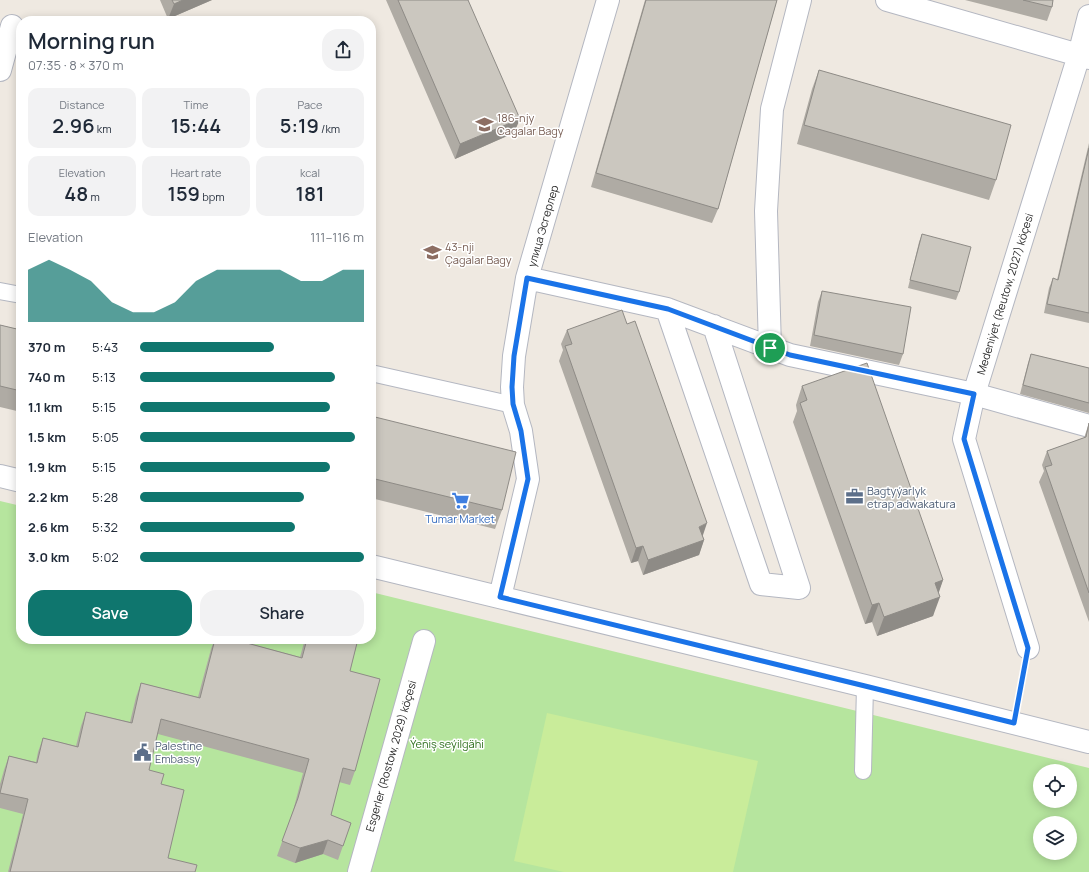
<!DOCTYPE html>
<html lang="en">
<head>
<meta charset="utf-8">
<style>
  body { margin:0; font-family:Manrope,sans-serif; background:#f2f2f3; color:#1f2937; height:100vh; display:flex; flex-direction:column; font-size:15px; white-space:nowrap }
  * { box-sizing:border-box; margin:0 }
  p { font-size:13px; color:#747a83 }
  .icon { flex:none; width:22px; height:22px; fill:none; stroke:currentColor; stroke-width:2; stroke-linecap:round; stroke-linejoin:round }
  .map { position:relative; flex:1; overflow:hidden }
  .side { position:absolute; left:16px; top:16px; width:360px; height:628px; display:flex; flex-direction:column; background:#fff; border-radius:16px; box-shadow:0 2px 10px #0003 }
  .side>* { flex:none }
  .controls { position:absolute; left:1033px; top:764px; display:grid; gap:8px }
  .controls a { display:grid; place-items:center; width:44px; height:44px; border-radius:50%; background:#fff; box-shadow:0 2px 10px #0003; font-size:20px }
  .pin { position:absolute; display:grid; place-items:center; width:34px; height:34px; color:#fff; margin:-17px; border:2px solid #fff; border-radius:50%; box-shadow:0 1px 4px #0007 }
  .round { display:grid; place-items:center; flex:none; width:42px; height:42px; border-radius:16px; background:#f2f2f3 }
  .head { display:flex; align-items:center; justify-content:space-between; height:68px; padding:0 12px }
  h1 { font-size:22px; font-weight:600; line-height:30px }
  .metrics { display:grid; grid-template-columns:repeat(3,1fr); gap:6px; height:68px; padding:4px 12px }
  .metrics div { display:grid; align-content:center; border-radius:10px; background:#f2f2f3; text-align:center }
  .metrics b { font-size:20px; font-weight:600 }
  .metrics small { font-size:11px; font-weight:400 }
  .metrics p { font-size:11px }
  .chart { height:112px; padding:8px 12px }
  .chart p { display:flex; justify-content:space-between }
  .chart svg { width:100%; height:72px; margin-top:4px; fill:#0f766e; opacity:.7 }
  .action { display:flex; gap:8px; margin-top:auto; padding:8px 12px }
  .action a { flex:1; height:46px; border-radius:16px; background:#0f766e; color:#fff; font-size:16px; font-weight:600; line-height:46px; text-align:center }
  .action a+a { background:#f2f2f3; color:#1f2937 }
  ul { padding:0 12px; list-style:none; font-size:13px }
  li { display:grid; grid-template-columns:64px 48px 1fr; align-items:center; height:30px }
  li i { height:10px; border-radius:5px; background:#0f766e }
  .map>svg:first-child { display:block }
  .green { fill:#b6e59e; fill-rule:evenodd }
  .pitch { fill:#c9ec9a }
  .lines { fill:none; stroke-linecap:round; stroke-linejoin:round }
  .lane-casing { stroke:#b4b7c1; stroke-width:18 }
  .street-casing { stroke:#b4b7c1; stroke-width:24 }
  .path { stroke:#c9c9c9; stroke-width:2.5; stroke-dasharray:3 2; stroke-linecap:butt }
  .lane { stroke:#fff; stroke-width:16 }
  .street { stroke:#fff; stroke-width:22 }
  .wall { fill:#afaba4 }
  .shaded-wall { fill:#8e8b86 }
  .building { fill:#cbc7bf; stroke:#8e8b86 }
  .route-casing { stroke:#fff; stroke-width:8 }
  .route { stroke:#1a73e8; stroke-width:5 }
  .labels { text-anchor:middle; stroke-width:3; stroke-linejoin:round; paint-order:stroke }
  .education-label { font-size:11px; fill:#785e54; stroke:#fff; text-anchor:start }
  .street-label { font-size:11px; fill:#2e2e2e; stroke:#fff }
  .service-label { font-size:11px; fill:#4e5e75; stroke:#fff; text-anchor:start }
  .shop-label { font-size:11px; fill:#366cbe; stroke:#fff }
  .park-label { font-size:11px; fill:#2c6e1b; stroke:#fff }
</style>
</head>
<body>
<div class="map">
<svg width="1089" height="872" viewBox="0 0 1089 872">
  <rect width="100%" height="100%" fill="#efe9e1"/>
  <path class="green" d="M0 501 21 506V639H371V592L1089 768V872H0ZM1040 771H1070V801H1040ZM1040 823H1070V853H1040Z"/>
  <path class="pitch" d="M547 713 758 761 733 872H564L514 861Z"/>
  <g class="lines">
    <defs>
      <path id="lane" d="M0 291 21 295
        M371 373 513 405
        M863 771 865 686"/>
      <path id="street" d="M887 0 1089 58
        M0 70 12 26
        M527 278 667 309 790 355 974 394 1089 426
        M667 309 761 584 799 588 714 326
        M770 348 766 211 772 109 800 0
        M0 476 21 481
        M371 566 865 686 1089 742
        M500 597 528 479 521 431 513 405 512 387 514 356 527 278 608 0
        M1028 648 964 439 974 394 1079 55 1089 16
        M359 872 424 641"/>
    </defs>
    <use href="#lane" class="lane-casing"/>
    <use href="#street" class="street-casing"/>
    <path class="path" d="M1019 697 1023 674"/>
    <use href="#lane" class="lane"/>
    <use href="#street" class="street"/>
  </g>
  <path class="wall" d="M160 0H212L168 19Z
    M386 0H468L514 133 455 159Z
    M645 0H777L718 209 712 223 591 187Z
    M965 0H1053L1052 7 1047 21Z
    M819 70 996 180 989 200 797 144 812 89Z
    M1089 143V323L1044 313 1049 288 1053 278 1057 280Z
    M922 234 959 292 956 300 908 288 919 242Z
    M822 291 903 354 899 365 810 346 818 302Z
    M0 325 21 330V412L0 407Z
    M567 330 703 537 704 540 699 555 643 575 638 561 631 563 559 361 563 350 561 344Z
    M1031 354 1089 368V413L1020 394 1028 363Z
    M802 386 943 580 938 593 933 616 877 636 872 622 865 624 793 422 797 411 796 405Z
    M371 416 502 510 495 529 371 498Z
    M1089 423V622L1039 482 1044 471 1042 465 1047 451 1084 438Z
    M195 639H208L207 642Z
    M215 639H232L300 657 305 639H358L350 671 355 771 350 785 339 782 331 815 351 823 338 860 323 854 295 863 277 856 293 811 303 773 158 734 149 770 161 784 168 858 195 872H8L23 814 0 808V784L4 770 9 756 36 762 38 752 43 738 76 746 81 726 86 712 130 722 136 697 141 683 198 697 211 649Z"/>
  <path class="shaded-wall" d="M183 0H212L168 19 174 4Z
    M520 119 514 133 455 159 460 144Z
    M707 523 702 538 699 527Z
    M704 540 699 555 643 575 648 560Z
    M643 546 638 561 631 563 636 548Z
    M943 580 937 598 940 597 933 616 877 636 884 617 935 583Z
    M879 603 872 622 865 624 872 605Z
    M328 840 323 854 295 863 300 848Z"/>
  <path class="building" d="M172 0H183L174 4Z
    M398 0H468L520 119 460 144Z
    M646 0H777L718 209 596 173Z
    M1023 0H1053L1052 7Z
    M819 70 1011 125 996 180 804 125Z
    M1089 148V313L1047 304 1053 278 1058 280Z
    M922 234 971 247 959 292 910 280Z
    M822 291 911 307 903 354 814 335Z
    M622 310 627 324 635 321 707 523 699 527 704 540 648 560 643 546 636 548 565 346 572 344 567 330Z
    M0 325 21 330V391L0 386Z
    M1031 354 1089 368V403L1023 385Z
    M867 363 943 580 935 583 940 597 884 617 879 603 872 605 800 403 807 400 802 386Z
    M371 416 516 452 502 510 371 478Z
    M1089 423V593L1045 467 1052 465 1047 451 1086 437Z
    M215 639H232L302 658 307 639H358L350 671 380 679 355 771 343 768 331 815 351 823 343 846 328 840 300 848 282 841 298 798 309 759 161 719 149 770 164 774 161 784 184 790 168 858 197 865 195 872H10L28 799 0 793 9 756 37 763 43 738 78 747 86 712 132 723 141 683 200 698Z"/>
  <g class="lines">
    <defs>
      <path id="route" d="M527 278 668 309 790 355 974 394 964 439 1028 648 1014 723 865 686 500 597 528 479 521 431 513 404 512 387 514 356Z"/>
    </defs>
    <use href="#route" class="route-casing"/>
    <use href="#route" class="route"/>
  </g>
  <defs>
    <symbol id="school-bare" viewBox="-9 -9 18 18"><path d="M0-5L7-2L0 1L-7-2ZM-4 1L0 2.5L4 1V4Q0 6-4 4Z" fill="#8d6e63" stroke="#fff" stroke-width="2.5" paint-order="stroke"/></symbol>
    <symbol id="office-bare" viewBox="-9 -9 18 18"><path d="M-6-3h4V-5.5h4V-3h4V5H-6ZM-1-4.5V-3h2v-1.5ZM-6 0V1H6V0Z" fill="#5c6f8a" stroke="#fff" stroke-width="2.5" paint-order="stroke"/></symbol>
    <symbol id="supermarket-bare" viewBox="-9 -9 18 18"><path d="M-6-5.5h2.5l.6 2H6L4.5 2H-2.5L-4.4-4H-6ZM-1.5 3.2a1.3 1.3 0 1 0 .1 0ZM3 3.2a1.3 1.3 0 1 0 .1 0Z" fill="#3f7fe0" stroke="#fff" stroke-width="2.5" paint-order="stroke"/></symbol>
    <symbol id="civic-bare" viewBox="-9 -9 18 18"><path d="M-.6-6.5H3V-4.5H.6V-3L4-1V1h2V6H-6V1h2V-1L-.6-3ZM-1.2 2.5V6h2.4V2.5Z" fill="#5c6f8a" stroke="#fff" stroke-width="2.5" paint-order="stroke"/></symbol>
  </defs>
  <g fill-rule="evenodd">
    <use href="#school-bare" x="472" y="112" width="25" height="25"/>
    <use href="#school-bare" x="420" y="240" width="25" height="25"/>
    <use href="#office-bare" x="842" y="484" width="25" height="25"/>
    <use href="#supermarket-bare" x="448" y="488" width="25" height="25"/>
    <use href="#civic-bare" x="130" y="740" width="25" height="25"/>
  </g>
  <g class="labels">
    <g class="education-label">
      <text x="497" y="122">186-njy<tspan x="497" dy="13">Cagalar Bagy</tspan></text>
      <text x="445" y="251">43-nji<tspan x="445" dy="13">Çagalar Bagy</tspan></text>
    </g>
    <g class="street-label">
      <text transform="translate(543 226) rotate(-74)" y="4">улица Эсгерлер</text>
      <text transform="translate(1005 294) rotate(-73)" y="4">Medeniýet (Reutow, 2027) köçesi</text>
      <text transform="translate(391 756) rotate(-74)" y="4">Esgerler (Rostow, 2029) köçesi</text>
    </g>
    <g class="service-label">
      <text x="867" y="495">Bagtyýarlyk<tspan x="867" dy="13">etrap adwakatura</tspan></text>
      <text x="155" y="750">Palestine<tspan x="155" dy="13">Embassy</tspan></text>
    </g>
    <g class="shop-label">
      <text x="460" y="523">Tumar Market</text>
    </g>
    <g class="park-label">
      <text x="447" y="748">Ýeňiş seýilgähi</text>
    </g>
  </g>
</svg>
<div class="controls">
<a><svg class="icon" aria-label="locate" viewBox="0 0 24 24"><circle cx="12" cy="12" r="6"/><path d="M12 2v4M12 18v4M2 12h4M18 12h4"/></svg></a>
<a><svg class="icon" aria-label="layers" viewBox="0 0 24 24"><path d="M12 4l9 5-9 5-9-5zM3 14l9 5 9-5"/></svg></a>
</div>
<div class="pin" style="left:770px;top:348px;background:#1e9e55"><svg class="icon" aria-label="arrive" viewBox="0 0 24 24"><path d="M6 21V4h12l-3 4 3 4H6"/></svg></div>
<section class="side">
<div class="head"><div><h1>Morning run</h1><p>07:35 · 8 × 370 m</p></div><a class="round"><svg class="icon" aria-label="share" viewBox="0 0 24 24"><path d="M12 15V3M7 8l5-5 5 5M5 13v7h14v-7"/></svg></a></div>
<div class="metrics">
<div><p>Distance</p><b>2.96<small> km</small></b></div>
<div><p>Time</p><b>15:44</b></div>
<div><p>Pace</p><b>5:19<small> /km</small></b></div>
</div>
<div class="metrics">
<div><p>Elevation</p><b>48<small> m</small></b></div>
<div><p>Heart rate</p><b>159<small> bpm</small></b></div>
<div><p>kcal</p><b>181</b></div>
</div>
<div class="chart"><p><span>Elevation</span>111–116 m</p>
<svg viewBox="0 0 160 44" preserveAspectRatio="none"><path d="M0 44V12L10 6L20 12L30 19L40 32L50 38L60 38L70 32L80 19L90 12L100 12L110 12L120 12L130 19L140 19L150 12L160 12V44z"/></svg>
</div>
<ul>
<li><b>370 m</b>5:43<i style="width:60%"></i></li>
<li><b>740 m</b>5:13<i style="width:87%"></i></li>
<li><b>1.1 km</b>5:15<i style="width:85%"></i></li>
<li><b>1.5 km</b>5:05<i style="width:96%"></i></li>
<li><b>1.9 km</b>5:15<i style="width:85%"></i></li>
<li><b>2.2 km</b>5:28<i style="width:73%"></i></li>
<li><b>2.6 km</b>5:32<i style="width:69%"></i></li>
<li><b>3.0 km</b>5:02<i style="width:100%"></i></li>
</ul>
<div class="action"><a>Save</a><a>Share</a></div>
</section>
</div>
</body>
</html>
